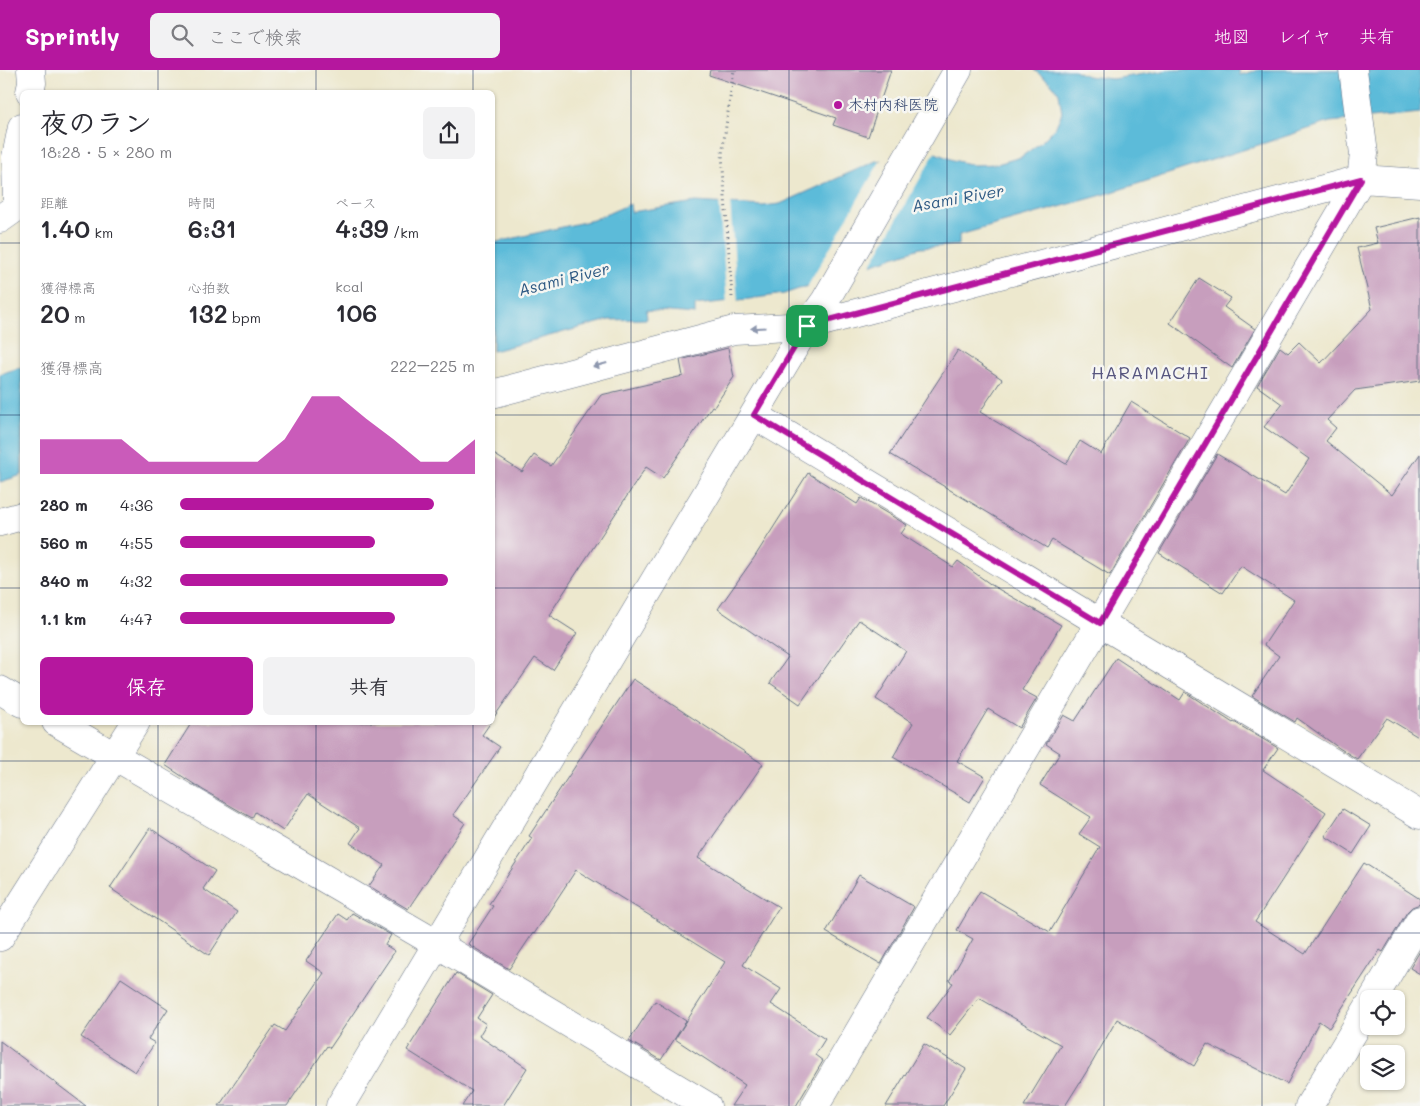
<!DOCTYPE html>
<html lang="ja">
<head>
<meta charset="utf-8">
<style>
  body { margin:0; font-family:Mali,"Klee One",sans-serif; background:#f2f2f3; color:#2b2b33; height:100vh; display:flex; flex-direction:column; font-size:19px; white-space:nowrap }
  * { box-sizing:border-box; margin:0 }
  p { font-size:16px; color:#7c7c81 }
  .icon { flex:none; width:28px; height:28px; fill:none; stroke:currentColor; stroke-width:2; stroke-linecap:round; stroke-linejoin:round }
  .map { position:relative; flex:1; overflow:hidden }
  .panel { position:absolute; left:20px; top:20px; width:475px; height:635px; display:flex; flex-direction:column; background:#fff; border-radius:8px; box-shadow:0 1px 4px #0004 }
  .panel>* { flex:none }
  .buttons { position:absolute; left:1360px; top:920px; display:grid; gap:10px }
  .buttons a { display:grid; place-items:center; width:45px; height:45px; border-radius:8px; background:#fff; box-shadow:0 1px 4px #0004; font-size:25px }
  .pin { position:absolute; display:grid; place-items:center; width:42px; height:42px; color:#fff; margin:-21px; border-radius:10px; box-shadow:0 2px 8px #0006 }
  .round { display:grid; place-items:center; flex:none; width:52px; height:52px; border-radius:8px; background:#f2f2f3 }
  .headline { display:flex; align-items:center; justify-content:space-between; height:85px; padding:0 20px }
  h1 { font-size:28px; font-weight:600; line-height:38px }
  .stats { display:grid; grid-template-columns:repeat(3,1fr); gap:8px; height:85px; padding:5px 20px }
  .stats div { display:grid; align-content:center }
  .stats b { font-size:25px; font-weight:600 }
  .stats small { font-size:14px; font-weight:400 }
  .stats p { font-size:14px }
  .chart { height:140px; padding:10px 20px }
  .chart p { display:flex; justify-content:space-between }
  .chart svg { width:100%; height:90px; margin-top:5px; fill:#b5179e; opacity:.7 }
  .primary-button { display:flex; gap:10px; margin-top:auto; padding:10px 20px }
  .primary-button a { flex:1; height:58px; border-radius:8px; background:#b5179e; color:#fff; font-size:20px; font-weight:600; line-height:58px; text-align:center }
  .primary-button a+a { background:#f2f2f3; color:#2b2b33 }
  ul { padding:0 20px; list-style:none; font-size:16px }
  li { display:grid; grid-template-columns:80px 60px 1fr; align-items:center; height:38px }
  li i { height:12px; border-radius:6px; background:#b5179e }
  header { display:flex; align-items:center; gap:30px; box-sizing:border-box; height:70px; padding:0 25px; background:#b5179e; color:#fff }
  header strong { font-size:24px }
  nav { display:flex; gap:28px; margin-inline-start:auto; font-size:18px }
  .search { width:350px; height:45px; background:#f2f2f3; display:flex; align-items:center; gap:12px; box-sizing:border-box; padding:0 18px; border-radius:8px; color:#7c7c81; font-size:19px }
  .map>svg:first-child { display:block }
  .water { fill:#5bbbd9; stroke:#3b759c }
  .pier { fill:#ede8ce }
  .building { fill:#c79ebd }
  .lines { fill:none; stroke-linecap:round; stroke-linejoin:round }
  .minor-casing { stroke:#647085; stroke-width:29 }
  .path { stroke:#647085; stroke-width:3; stroke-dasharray:1 4; stroke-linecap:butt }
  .minor { stroke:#fff; stroke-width:28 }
  .oneway { fill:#8d97ae }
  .route-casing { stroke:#fff; stroke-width:10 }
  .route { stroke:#b5179e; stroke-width:6 }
  .grid { fill:none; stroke:#1b2f5e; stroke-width:1; stroke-opacity:0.55 }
  .poi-dot { fill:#b5179e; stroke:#f6f6f2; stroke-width:2 }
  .labels { text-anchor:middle; stroke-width:5; stroke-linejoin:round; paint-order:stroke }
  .poi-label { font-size:15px; fill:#1b2f5e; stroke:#f6f6f2; text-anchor:start }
  .water-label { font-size:16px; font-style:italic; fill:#2e5983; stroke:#f6f6f2 }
  .quarter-label { font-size:18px; letter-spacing:1px; fill:#57567f; stroke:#f6f6f2 }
</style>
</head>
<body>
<header>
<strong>Sprintly</strong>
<div class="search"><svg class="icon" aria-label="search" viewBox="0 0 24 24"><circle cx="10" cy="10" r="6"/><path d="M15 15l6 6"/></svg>ここで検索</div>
<nav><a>地図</a><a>レイヤ</a><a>共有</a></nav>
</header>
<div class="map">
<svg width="1420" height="1036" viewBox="0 0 1420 1036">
  <rect width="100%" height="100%" fill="#f6f6f2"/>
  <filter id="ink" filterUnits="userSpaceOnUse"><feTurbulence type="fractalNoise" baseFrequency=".02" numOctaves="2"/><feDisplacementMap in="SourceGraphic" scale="10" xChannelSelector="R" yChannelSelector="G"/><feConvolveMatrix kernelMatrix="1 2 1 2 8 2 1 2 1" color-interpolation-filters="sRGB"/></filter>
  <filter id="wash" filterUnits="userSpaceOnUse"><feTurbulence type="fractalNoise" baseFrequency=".0096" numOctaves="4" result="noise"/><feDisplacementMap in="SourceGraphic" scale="20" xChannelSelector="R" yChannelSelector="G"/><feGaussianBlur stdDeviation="1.12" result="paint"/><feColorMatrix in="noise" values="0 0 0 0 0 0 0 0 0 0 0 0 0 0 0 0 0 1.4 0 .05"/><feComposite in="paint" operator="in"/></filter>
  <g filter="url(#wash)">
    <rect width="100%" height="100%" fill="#ede8ce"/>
    <path class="water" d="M1034 0H1074L1087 6 1112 9 1170 0H1239L1240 5 1259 0H1420V43L1330 52 1106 124 959 165V175L920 178 784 224 749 229 695 235V244L646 240 647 249 609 250 493 281V173L593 150 630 134 631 142 695 132 763 136 780 134 876 91 933 82 953 90 973 95 997 94 1021 87 1040 73 1055 58 1062 43 1059 23 1050 12Z
      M22 297V405L0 412V304Z"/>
    <path class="pier" d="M932 80 936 81 869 198 806 219 882 88Z
      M719 131H730L738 233 727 234Z"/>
    <g id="blocks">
      <path class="building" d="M710 0H891L868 67 833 55 836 48 709 5Z
        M1420 147V311L1355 320 1327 350 1336 358 1326 371 1392 425 1420 384V668L1387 648 1357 689 1339 678 1297 648 1295 652 1252 626 1279 586 1264 575 1294 530 1241 496 1223 523 1159 483 1217 384 1285 425 1309 389 1264 357 1282 334 1257 316 1280 277 1288 283 1299 272 1321 293 1372 239 1357 178 1378 173 1374 158Z
        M1199 208 1231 228 1224 237 1255 259 1232 298 1170 253Z
        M728 278 734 307 714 337 712 336 663 408 646 397 549 545 577 563 553 600 535 588 492 650V383L522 402 534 385 551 396 601 325 683 306 680 290Z
        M958 280 1002 309 980 342 1066 394 1080 371 1101 384 1131 332 1190 368 1110 505 1052 470 1047 478 890 384Z
        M808 403 857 434 861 428 907 455 901 464 953 497 958 491 993 516 1061 555 1022 620 1037 628 1019 658 988 639 957 691 985 707 970 732 893 687 913 653 876 629 906 581 859 550 800 634 770 613 788 587 718 539 754 488Z
        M1116 588 1180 630 1185 622 1233 653 1234 652 1278 678 1263 700 1326 742 1255 852 1305 884 1364 793 1420 829V834L1412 837 1407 842 1383 882 1380 880 1329 958 1319 951 1287 1014 1207 974 1194 996 1117 949 1092 993 1065 1036H1024L1061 975 979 928 950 965 927 948 953 913 949 911 973 869 957 860 980 821 1050 862 1100 777 1079 764 1091 747 1040 715 1060 683 1046 674 1064 645 1075 651Z
        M633 609 763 694 698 788 779 837 743 895 781 919 771 934 825 969 815 985 823 991 796 1036H731L745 1015 675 969 725 892 576 800 534 864 533 863 509 899 468 874 493 836 489 834 532 768 529 766Z
        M192 652H491L482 665 500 677 453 745 465 753 408 839 369 816 384 795 350 773 360 758 308 724 283 761 255 742 252 748 203 720 165 695Z
        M1343 739 1371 756 1353 784 1325 766Z
        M150 758 215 801 203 819 237 842 209 885 110 818Z
        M859 805 914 837 881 894 826 862Z
        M352 843 391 865 385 875 395 881 330 978 327 976 287 1036H219L275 955 285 961 324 903 306 891 338 844 347 850Z
        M1420 881V904L1410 898Z
        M456 903 492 925 477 948 486 954 479 966 527 998 503 1036H462L472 1021 407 980Z
        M121 908 168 939 148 969 155 973 135 1002 81 967Z
        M655 931 686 951 661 990 629 971Z
        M0 971 86 1036H0Z
        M924 974 966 999 943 1036H886Z"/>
    </g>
  </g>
  <g filter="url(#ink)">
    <use href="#blocks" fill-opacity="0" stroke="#647085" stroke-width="1"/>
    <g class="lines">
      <defs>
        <path id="minor" d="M30 22 32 13 31 0
          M0 149 17 137 16 87 22 57
          M492 324 734 260 807 256 1361 109 1420 113
          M754 345 1420 745
          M0 452 22 446
          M0 620 22 633
          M56 652 437 874 707 1036
          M0 867 136 652
          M1373 929 1420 850
          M340 1036 807 256 825 231 958 0
          M815 1036 1361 109 1364 84 1353 0
          M1309 1036 1369 936"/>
      </defs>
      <use href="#minor" class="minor-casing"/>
      <path class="path" d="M732 227 722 84 734 0"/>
      <use href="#minor" class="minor"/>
    </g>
    <defs><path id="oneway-solid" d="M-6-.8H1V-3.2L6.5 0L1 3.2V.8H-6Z" transform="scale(1.25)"/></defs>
    <g class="oneway">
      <use href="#oneway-solid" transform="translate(758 258) rotate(177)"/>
      <use href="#oneway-solid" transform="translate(600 295) rotate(165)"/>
    </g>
  </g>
  <g class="lines" filter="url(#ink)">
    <defs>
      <path id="route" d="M1361 109 1100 553 754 345 807 256Z"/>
    </defs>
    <use href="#route" class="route-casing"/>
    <use href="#route" class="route"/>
  </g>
  <path class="grid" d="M158 0V22M316 0V22M473 0V22M631 0V1036M789 0V1036M947 0V1036M1104 0V1036M1262 0V1036M0 173H22M492 173H1420M0 345H22M492 345H1420M0 518H22M492 518H1420M158 652V1036M316 652V1036M473 652V1036M0 691H1420M0 863H1420"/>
  <circle class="poi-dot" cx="838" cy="35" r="5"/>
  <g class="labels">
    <g class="poi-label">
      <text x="848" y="40">木村内科医院</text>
    </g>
    <g class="water-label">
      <text transform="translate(958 128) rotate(-10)" y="6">Asami River</text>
      <text transform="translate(564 209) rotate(-14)" y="6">Asami River</text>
    </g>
    <g class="quarter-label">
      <text x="1150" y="309">HARAMACHI</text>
    </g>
  </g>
</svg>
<div class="buttons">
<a><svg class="icon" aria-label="locate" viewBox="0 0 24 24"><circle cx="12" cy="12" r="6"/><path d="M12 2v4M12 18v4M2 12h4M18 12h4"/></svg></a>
<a><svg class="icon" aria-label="layers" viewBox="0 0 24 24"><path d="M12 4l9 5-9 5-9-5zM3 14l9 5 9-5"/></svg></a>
</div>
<div class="pin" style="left:807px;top:256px;background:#1e9e55"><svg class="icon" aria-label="arrive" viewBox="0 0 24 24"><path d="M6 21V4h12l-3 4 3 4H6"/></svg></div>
<section class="panel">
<div class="headline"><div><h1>夜のラン</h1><p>18:28 · 5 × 280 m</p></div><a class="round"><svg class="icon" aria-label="share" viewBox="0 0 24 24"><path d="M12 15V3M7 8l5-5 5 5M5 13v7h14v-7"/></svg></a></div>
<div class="stats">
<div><p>距離</p><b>1.40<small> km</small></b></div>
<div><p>時間</p><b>6:31</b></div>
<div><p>ペース</p><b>4:39<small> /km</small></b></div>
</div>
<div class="stats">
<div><p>獲得標高</p><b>20<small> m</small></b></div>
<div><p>心拍数</p><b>132<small> bpm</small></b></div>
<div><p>kcal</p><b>106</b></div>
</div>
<div class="chart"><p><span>獲得標高</span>222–225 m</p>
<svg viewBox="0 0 160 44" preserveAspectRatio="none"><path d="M0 44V27L10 27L20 27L30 27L40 38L50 38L60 38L70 38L80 38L90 27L100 6L110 6L120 17L130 27L140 38L150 38L160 27V44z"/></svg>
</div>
<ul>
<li><b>280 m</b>4:36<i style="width:86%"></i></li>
<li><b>560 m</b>4:55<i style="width:66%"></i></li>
<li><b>840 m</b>4:32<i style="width:91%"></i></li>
<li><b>1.1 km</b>4:47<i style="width:73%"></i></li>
</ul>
<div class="primary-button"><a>保存</a><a>共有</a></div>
</section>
</div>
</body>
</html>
